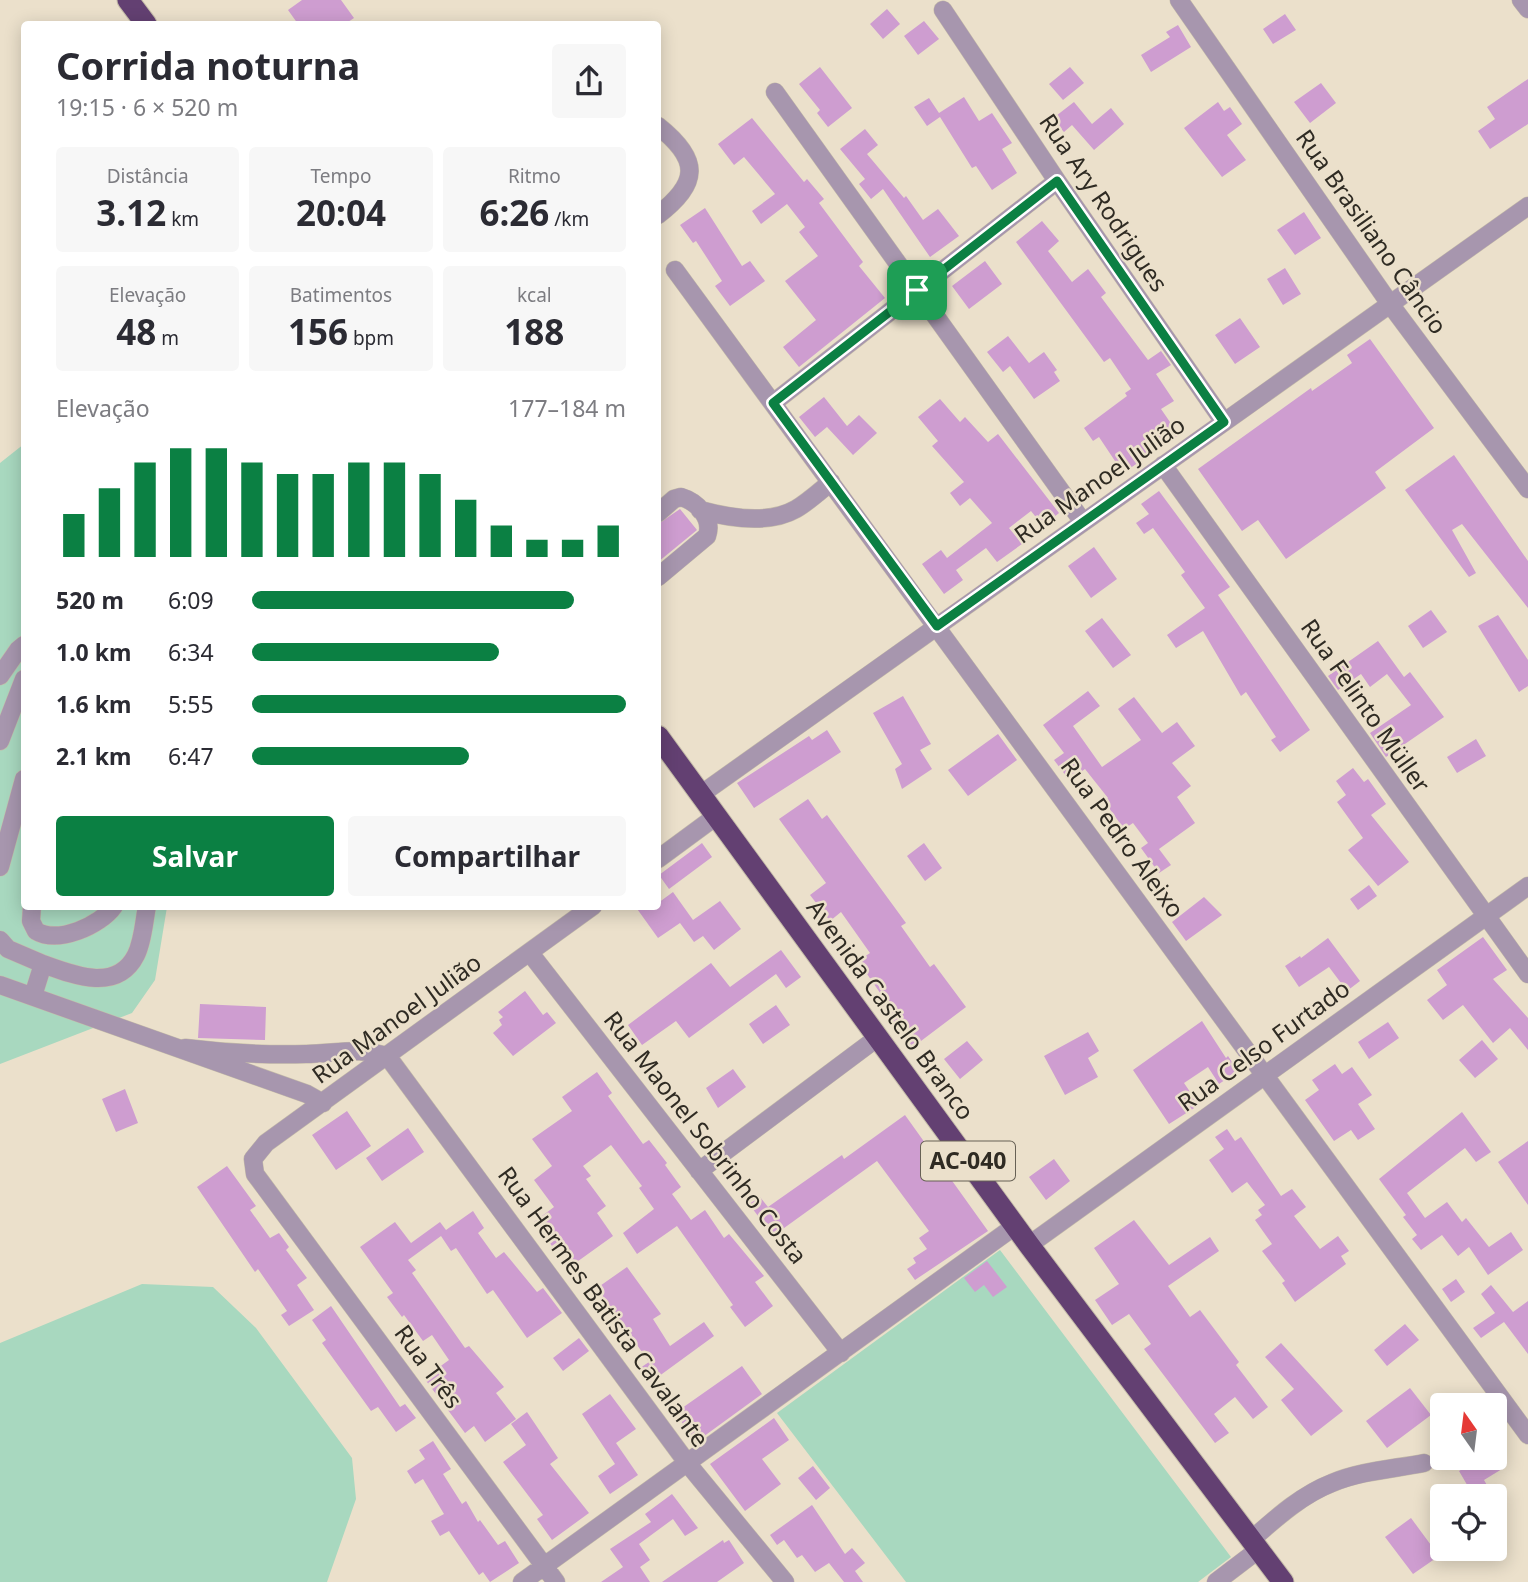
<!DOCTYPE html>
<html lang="pt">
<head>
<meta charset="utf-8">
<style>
  body { margin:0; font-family:"Noto Sans",sans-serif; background:#f7f7f7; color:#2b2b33; height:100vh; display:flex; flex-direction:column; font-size:26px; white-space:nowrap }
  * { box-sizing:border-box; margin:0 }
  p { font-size:23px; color:#7c7c81 }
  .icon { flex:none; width:38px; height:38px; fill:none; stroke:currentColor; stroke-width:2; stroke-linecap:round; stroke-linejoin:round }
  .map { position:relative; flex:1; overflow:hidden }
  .sheet { position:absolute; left:21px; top:21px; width:640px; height:889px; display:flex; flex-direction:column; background:#fff; border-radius:7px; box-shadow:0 4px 18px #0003 }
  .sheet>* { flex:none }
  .needle { width:46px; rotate:346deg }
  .buttons { position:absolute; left:1430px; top:1393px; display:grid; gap:14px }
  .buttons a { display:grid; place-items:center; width:77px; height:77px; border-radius:7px; background:#fff; box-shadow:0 4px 18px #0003; font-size:35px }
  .pin { position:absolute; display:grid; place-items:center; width:60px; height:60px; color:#fff; margin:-30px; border-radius:14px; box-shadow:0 4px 10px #0006 }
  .round { display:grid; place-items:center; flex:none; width:74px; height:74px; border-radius:7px; background:#f7f7f7 }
  .headline { display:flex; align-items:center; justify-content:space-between; height:119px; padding:0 35px }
  h1 { font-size:38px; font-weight:700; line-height:52px }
  .metrics { display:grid; grid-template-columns:repeat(3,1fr); gap:10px; height:119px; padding:7px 35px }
  .metrics div { display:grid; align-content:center; border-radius:7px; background:#f7f7f7; text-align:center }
  .metrics b { font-size:35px; font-weight:700 }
  .metrics small { font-size:19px; font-weight:400 }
  .metrics p { font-size:19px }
  .chart { height:196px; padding:14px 35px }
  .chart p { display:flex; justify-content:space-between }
  .chart svg { width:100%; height:126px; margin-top:7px; stroke:#0b8043; stroke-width:6 }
  .cta { display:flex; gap:14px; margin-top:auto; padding:14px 35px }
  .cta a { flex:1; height:80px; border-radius:7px; background:#0b8043; color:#fff; font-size:28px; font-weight:700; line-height:80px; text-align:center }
  .cta a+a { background:#f7f7f7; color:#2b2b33 }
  ul { padding:0 35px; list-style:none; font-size:23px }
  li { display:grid; grid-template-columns:112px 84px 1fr; align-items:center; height:52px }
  li i { height:18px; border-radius:9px; background:#0b8043 }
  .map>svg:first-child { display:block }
  .green { fill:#a8d8bf }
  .building { fill:#ce9dd0 }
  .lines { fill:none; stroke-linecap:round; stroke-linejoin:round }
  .minor-casing { stroke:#c5bca9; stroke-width:19 }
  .highway-casing { stroke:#c5bca9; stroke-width:23 }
  .minor { stroke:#a796ae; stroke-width:18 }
  .highway { stroke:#634072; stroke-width:21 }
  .route-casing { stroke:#fff; stroke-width:14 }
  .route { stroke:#0b8043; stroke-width:9 }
  .labels { text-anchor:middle; stroke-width:5; stroke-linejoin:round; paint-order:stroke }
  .shield { fill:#ebe0cb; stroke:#676155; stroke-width:2 }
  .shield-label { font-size:23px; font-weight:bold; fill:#2f2b23 }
  .street-label { font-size:24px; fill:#2f2b23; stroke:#ebe0cb }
</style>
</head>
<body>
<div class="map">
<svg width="1528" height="1582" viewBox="0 0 1528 1582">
  <rect width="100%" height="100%" fill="#ebe0cb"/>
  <path class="green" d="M24 444V906L167 907 155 980 132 1013 0 1064V463Z
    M1000 1250 1231 1557 1198 1582H906L777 1413Z
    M142 1284 213 1287 256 1328 352 1458 356 1499 327 1582H0V1343Z"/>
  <path class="building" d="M302 0H341L354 18 345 24H298L288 10Z
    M887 9 900 24 883 39 870 24Z
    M1285 14 1296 30 1273 44 1263 29Z
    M924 21 939 39 918 55 904 36Z
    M1178 25 1191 47 1151 72 1141 55 1170 37 1166 32Z
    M820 67 852 108 828 127 817 113 820 110 799 84Z
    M1070 67 1084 83 1063 100 1049 84Z
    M1528 79V124L1490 149 1478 131 1495 119 1487 107Z
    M1321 83 1336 103 1310 123 1294 102Z
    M964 97 979 121 992 113 1012 143 1002 149 1017 173 992 190 976 166 972 168 940 117 927 126 914 107 929 98 939 113Z
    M1074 102 1092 124 1111 108 1124 124 1094 150 1072 125 1064 132 1052 119Z
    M1218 102 1224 111 1230 107 1242 124 1227 135 1246 160 1222 177 1184 128Z
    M752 118 804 182 807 179 824 199 819 203 863 262 859 266 885 298 799 367 783 347 816 320 785 281 818 256 799 232 805 227 787 204 761 224 752 211 775 194 744 157 734 165 718 144Z
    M865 129 878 145 867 154 904 198 906 196 923 220 938 209 959 236 930 257 883 189 871 199 859 184 865 179 840 149Z
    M705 208 742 266 750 261 765 281 730 306 715 286 722 281 696 241 693 243 680 225Z
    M1304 212 1321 238 1295 255 1277 230Z
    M1042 221 1059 241 1048 251 1072 282 1088 269 1106 293 1101 297 1148 360 1161 351 1171 365 1156 374 1174 401 1161 409 1179 435 1123 473 1099 437 1093 441 1084 428 1127 396 1125 393 1131 389 1110 358 1104 362 1016 242Z
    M985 261 1002 284 969 309 952 286Z
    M1285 268 1301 294 1283 305 1267 279Z
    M1240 318 1260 347 1235 364 1215 335Z
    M1008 336 1029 363 1044 352 1057 370 1054 372 1060 381 1034 399 1010 366 1003 372 987 352Z
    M1370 339 1434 428 1375 472 1386 488 1286 559 1258 520 1242 531 1198 469 1311 388 1312 391 1352 363 1347 355Z
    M824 397 847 426 859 415 877 433 853 455 827 427 815 437 799 417Z
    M940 399 960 422 965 417 988 442 998 434 1059 513 1043 526 1031 511 1009 528 1022 544 997 562 986 548 956 570 963 580 944 594 922 564 941 550 947 558 992 523 970 498 960 506 950 493 964 482 932 446 938 441 918 417Z
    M1454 455 1528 561V608L1462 524 1452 530 1476 573 1469 577 1405 490Z
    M1159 491 1230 587 1218 595 1310 730 1280 752 1271 740 1276 737 1246 692 1241 696 1203 631 1176 648 1167 635 1205 608 1181 575 1185 572 1153 528 1144 534 1136 523 1149 514 1141 504Z
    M680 509 697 530 658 562V524Z
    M1094 547 1117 579 1091 598 1068 566Z
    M1431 610 1447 632 1423 648 1408 626Z
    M1498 615 1528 660V686L1519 692 1478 626Z
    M1102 618 1131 655 1113 668 1085 631Z
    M1378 641 1404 677 1410 672 1444 717 1386 757 1370 733 1411 705 1387 674 1370 687 1361 674 1338 690 1328 676Z
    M1088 691 1100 706 1073 726 1102 767 1141 740 1118 709 1134 697 1162 733 1177 722 1195 746 1172 763 1191 786 1177 797 1195 823 1159 849 1171 865 1159 873 1141 848 1148 843 1133 823 1124 829 1104 801 1108 798 1085 769 1069 780 1054 760 1064 753 1043 725Z
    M903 696 931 744 920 750 932 769 902 789 895 769 902 764 873 713Z
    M827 730 841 752 754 808 737 783 809 736 812 740Z
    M998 734 1017 760 968 796 948 770Z
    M1476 739 1486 756 1457 773 1447 757Z
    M1353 768 1364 782 1368 779 1386 804 1371 815 1409 862 1378 886 1348 850 1363 838 1337 802 1346 795 1336 781Z
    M808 799 822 819 827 815 906 923 901 926 930 967 934 964 966 1007 913 1047 880 1004 885 1000 858 961 870 953 841 912 830 921 810 895 826 883 779 819Z
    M702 843 712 857 669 889 659 875Z
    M924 843 942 868 925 881 907 856Z
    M1369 885 1377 896 1358 910 1350 899Z
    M673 892 693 920 720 901 741 929 714 950 703 936 694 942 680 923 658 938 635 906H658V903Z
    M1204 897 1222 915 1186 941 1172 922Z
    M1483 937 1507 970 1493 979 1528 1018V1050L1510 1028 1493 1043 1463 1005 1443 1020 1427 1000 1447 985 1437 970Z
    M1328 938 1360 981 1347 991 1329 967 1299 987 1285 966 1300 956 1301 958Z
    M781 950 801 977 786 988 776 974 689 1038 676 1021 642 1045 628 1025 711 963 730 987Z
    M525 991 543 1015 547 1012 556 1023 513 1056 493 1033 502 1025 499 1020 503 1017 498 1012Z
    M200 1004 266 1007 265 1040 198 1038Z
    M776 1005 790 1025 763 1044 749 1024Z
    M1202 1021 1226 1058 1228 1056 1238 1071 1219 1084 1208 1067 1184 1083 1199 1105 1169 1124 1133 1070Z
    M1388 1022 1399 1038 1369 1059 1358 1042Z
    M1088 1032 1099 1051 1088 1058 1098 1077 1065 1095 1044 1056Z
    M1482 1040 1498 1059 1475 1078 1459 1060Z
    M967 1041 983 1060 960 1079 944 1059Z
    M1335 1064 1342 1074 1352 1067 1372 1095 1358 1104 1375 1129 1358 1140 1351 1130 1334 1141 1305 1100 1319 1090 1312 1080Z
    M733 1069 746 1087 718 1108 706 1088Z
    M597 1072 612 1093 608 1096 643 1144 649 1140 667 1163 665 1165 681 1187 672 1194 691 1220 705 1210 724 1238 729 1234 764 1276 755 1282 773 1306 745 1327 730 1307 733 1305 677 1226 637 1254 623 1233 654 1209 639 1188 642 1186 611 1145 583 1166 591 1176 586 1179 606 1206 597 1213 613 1236 574 1264 558 1242 552 1246 534 1222 554 1207 534 1180 552 1166 532 1139 572 1111 562 1097Z
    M125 1089 138 1123 116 1132 102 1099Z
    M347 1111 371 1146 336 1170 312 1135Z
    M1462 1112 1491 1152 1476 1162 1465 1148 1407 1193 1425 1218 1447 1202 1462 1222 1466 1218 1489 1247 1511 1232 1523 1250 1488 1275 1469 1247 1458 1256 1442 1235 1421 1250 1412 1239 1417 1235 1403 1217 1406 1215 1379 1179Z
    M905 1115 988 1231 915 1280 907 1269 916 1263 913 1258 927 1249 919 1238 929 1231 877 1161 773 1236 749 1204 760 1197 768 1207 842 1155 844 1159Z
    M408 1128 424 1152 382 1181 366 1158Z
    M1227 1129 1235 1141 1241 1137 1281 1196 1292 1189 1306 1207 1294 1216 1320 1249 1338 1236 1349 1251 1341 1256 1346 1264 1295 1302 1282 1283 1285 1281 1262 1251 1272 1244 1255 1220 1262 1215 1258 1210 1265 1205 1247 1182 1232 1193 1209 1160 1224 1149 1215 1137Z
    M1528 1141V1205L1498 1162Z
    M1054 1159 1070 1181 1046 1200 1029 1177Z
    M227 1166 256 1206 250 1210 270 1238 279 1233 289 1247 286 1250 307 1278 297 1285 314 1310 289 1326 281 1315 287 1311 258 1269 255 1272 197 1187Z
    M473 1211 484 1228 478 1233 496 1258 504 1252 537 1292 543 1288 562 1313 527 1338 493 1290 487 1294 456 1248 451 1251 441 1236 408 1260 416 1270 412 1273 465 1348 469 1346 504 1387 496 1393 516 1419 485 1442 474 1426 465 1433 424 1378 449 1360 432 1335 423 1341 404 1315 402 1317 387 1297 393 1293 360 1247 395 1222 411 1243 440 1222 446 1230Z
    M1134 1220 1169 1265 1210 1237 1219 1251 1168 1286 1190 1317 1200 1310 1239 1362 1236 1365 1268 1407 1253 1419 1235 1397 1214 1414 1229 1433 1215 1443 1144 1349 1151 1344 1129 1314 1112 1325 1095 1300 1119 1284 1094 1248Z
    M987 1261 1007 1287 993 1297 984 1285 975 1292 964 1278Z
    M627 1267 661 1314 653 1319 670 1346 704 1322 714 1336 651 1382 640 1368 649 1362 597 1288Z
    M1456 1279 1465 1292 1451 1302 1442 1289Z
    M1491 1285 1513 1312 1528 1301V1354L1504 1322 1481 1338 1473 1328 1495 1313 1481 1294Z
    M331 1306 400 1407 405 1404 416 1418 396 1432 378 1407 371 1411 322 1343 326 1340 312 1320Z
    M1405 1324 1419 1340 1387 1366 1374 1350Z
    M579 1338 589 1351 563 1371 553 1358Z
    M1281 1343 1343 1411 1311 1436 1281 1400 1294 1389 1265 1357Z
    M742 1366 762 1394 696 1442 675 1413Z
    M1410 1388 1431 1415 1387 1448 1366 1421Z
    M610 1394 636 1429 616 1443 638 1475 610 1494 598 1476 615 1464 582 1414Z
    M527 1412 558 1458 550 1464 589 1513 552 1540 537 1519 543 1515 503 1462 526 1445 511 1424Z
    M774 1418 789 1440 762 1459 781 1484 745 1511 710 1464Z
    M433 1441 451 1469 443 1474 462 1504 466 1501 478 1522 480 1520 498 1545 505 1541 519 1563 490 1582 483 1572 479 1575 449 1531 440 1536 431 1521 444 1514 423 1479 415 1484 407 1471 425 1459 419 1450Z
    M1482 1458H1495L1502 1469 1484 1480 1488 1487 1473 1495 1459 1471Z
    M813 1466 830 1488 816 1500 798 1478Z
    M672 1494 698 1528 685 1536 673 1519 639 1544 650 1560 640 1567 650 1582H601L623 1567 610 1549 651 1522 645 1514Z
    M812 1505 845 1554 852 1548 865 1563 855 1571 863 1582H844L829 1563 815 1572 802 1555 797 1558 784 1540 777 1545 770 1535Z
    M1411 1518 1439 1556 1413 1574 1385 1537Z
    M723 1540 724 1543 729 1540 744 1563 717 1582H662Z"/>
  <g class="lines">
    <defs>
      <path id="minor" d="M1179 0 1390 304 1528 489
        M1521 0 1528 9
        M943 10 1057 181 1224 422
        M775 92 1083 522
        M658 126C701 160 699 183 658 215
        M675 270 1528 1435
        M773 403 1057 181
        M1163 465 1528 974
        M700 510C729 518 768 525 796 509 808 502 820 491 831 482
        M658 513 674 499 681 497C698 502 713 519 707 536L658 577
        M0 676 18 650 24 645
        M0 741 24 679
        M700 795 1528 206
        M658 859 715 817
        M0 867 24 779
        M32 906 31 921 36 931C58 944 100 926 114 906
        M0 940 8 949 43 964 33 996
        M530 953 841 1353
        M43 964C73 975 117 993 136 955 143 941 144 922 147 906
        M0 985 307 1094 323 1103
        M185 1048C225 1053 266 1055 306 1054 335 1054 360 1046 388 1057L688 1464 785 1582
        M699 1171 877 1038
        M1029 1245 1528 886
        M1251 1540C1275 1519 1301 1495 1332 1483 1360 1471 1393 1469 1424 1463
        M522 1582 1015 1226
        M556 1582 261 1182 255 1174 253 1159 266 1143 593 906
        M1216 1582 1258 1550"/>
      <path id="highway" d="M128 0 146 24
        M658 736 1029 1245 1283 1582"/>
    </defs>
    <use href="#minor" class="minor-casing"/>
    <use href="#highway" class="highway-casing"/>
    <use href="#minor" class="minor"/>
    <use href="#highway" class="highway"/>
  </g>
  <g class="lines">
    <defs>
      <path id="route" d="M1057 181 1224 422 937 626 773 403Z"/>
    </defs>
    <use href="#route" class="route-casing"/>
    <use href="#route" class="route"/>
  </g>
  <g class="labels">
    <rect class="shield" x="921" y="1141.5" width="94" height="39" rx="5"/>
    <g class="shield-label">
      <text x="968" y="1169">AC-040</text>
    </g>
    <g class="street-label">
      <text transform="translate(1103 203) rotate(56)" y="8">Rua Ary Rodrigues</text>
      <text transform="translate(1371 232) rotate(55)" y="8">Rua Brasiliano Câncio</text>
      <text transform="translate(1100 480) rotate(-35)" y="8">Rua Manoel Julião</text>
      <text transform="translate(1365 706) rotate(55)" y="8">Rua Felinto Müller</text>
      <text transform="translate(1122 838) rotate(54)" y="8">Rua Pedro Aleixo</text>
      <text transform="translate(890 1010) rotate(54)" y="8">Avenida Castelo Branco</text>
      <text transform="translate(397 1019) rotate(-36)" y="8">Rua Manoel Julião</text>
      <text transform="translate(1264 1046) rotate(-36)" y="8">Rua Celso Furtado</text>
      <text transform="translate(705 1138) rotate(52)" y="8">Rua Maonel Sobrinho Costa</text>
      <text transform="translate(603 1307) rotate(54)" y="8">Rua Hermes Batista Cavalante</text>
      <text transform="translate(428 1367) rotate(54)" y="8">Rua Três</text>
    </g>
  </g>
</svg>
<div class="buttons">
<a><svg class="needle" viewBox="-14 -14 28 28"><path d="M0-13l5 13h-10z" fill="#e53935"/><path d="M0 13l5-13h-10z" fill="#7c7c81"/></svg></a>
<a><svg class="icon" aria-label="locate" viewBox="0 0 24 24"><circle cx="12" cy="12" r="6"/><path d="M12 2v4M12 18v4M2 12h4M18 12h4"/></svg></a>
</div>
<div class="pin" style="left:917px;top:290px;background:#1e9e55"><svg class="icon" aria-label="arrive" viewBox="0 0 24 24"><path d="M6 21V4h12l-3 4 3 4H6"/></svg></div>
<section class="sheet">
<div class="headline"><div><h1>Corrida noturna</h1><p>19:15 · 6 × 520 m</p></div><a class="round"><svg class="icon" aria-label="share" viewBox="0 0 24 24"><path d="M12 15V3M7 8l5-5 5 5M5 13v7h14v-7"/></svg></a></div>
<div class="metrics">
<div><p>Distância</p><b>3.12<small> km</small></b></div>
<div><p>Tempo</p><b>20:04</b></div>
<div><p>Ritmo</p><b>6:26<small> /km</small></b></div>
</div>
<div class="metrics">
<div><p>Elevação</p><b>48<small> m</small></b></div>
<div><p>Batimentos</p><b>156<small> bpm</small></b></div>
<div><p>kcal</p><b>188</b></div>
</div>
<div class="chart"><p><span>Elevação</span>177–184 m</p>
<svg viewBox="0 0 160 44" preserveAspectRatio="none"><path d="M5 44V29M15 44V20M25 44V11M35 44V6M45 44V6M55 44V11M65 44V15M75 44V15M85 44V11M95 44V11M105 44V15M115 44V24M125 44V33M135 44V38M145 44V38M155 44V33"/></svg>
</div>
<ul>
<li><b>520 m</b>6:09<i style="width:86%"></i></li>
<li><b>1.0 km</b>6:34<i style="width:66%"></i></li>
<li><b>1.6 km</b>5:55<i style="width:100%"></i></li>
<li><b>2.1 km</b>6:47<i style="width:58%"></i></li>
</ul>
<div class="cta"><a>Salvar</a><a>Compartilhar</a></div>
</section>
</div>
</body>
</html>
